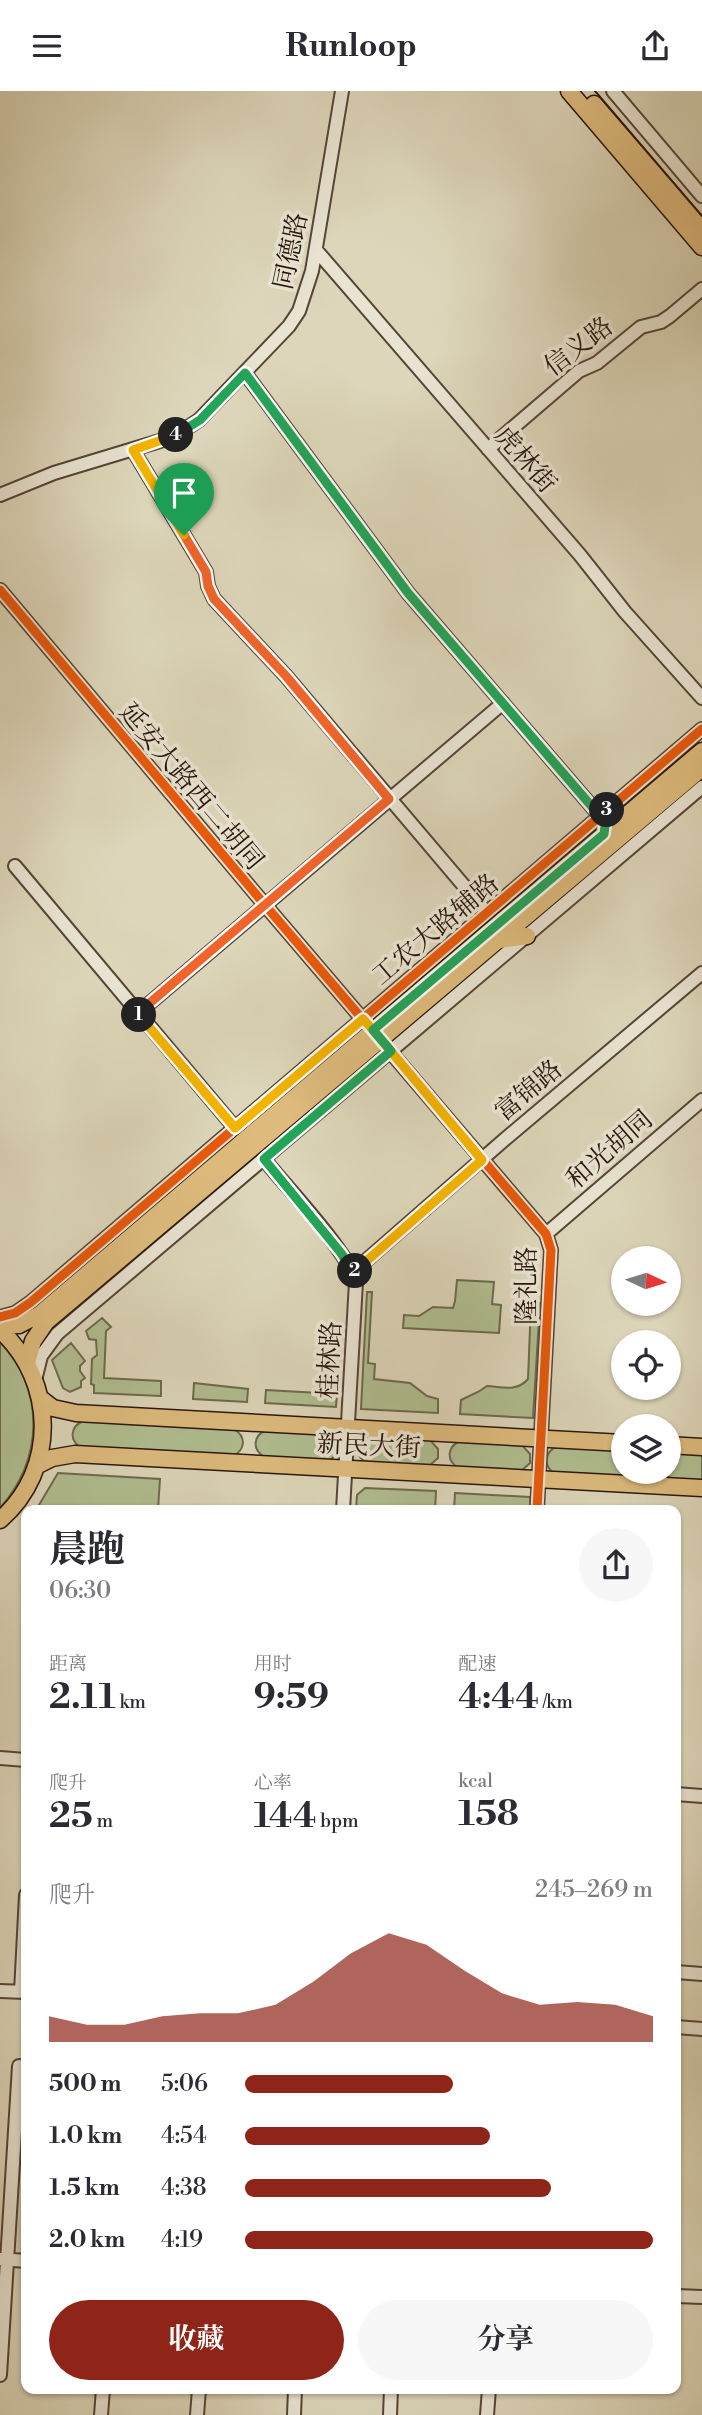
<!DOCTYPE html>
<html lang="zh">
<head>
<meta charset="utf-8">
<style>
  body { margin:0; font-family:"Libre Bodoni","Noto Serif SC",serif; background:#f7f7f7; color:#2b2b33; height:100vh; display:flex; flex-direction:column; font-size:26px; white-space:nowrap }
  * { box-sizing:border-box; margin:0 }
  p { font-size:23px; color:#7c7c81 }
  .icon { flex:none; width:38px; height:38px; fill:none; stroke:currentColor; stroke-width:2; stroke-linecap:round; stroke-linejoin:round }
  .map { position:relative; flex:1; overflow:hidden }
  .panel { position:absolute; left:21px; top:1414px; width:660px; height:889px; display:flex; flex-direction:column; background:#fff; border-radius:14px; box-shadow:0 2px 5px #0004 }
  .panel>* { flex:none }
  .needle { width:46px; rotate:94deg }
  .tools { position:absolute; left:611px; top:1155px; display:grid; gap:14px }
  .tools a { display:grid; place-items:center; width:70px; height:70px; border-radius:50%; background:#fff; box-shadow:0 2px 5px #0004; font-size:35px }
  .pin { position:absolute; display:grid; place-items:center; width:60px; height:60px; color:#fff; margin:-72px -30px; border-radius:50% 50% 50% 0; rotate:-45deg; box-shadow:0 0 7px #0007 }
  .pin .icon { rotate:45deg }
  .km { position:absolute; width:35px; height:35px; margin:-18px; border-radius:50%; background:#222; color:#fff; font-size:19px; line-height:35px; text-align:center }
  .round { display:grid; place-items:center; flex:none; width:74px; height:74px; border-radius:37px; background:#f7f7f7 }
  .summary { display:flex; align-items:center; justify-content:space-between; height:119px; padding:0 28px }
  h1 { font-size:38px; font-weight:700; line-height:52px }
  .metrics { display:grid; grid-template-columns:repeat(3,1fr); gap:10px; height:119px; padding:7px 28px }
  .metrics div { display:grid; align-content:center }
  .metrics b { font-size:35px; font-weight:700 }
  .metrics small { font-size:19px; font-weight:400 }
  .metrics p { font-size:19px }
  .chart { height:196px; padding:14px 28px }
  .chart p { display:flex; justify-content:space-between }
  .chart svg { width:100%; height:126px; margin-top:7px; fill:#8f2418; opacity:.7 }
  .cta { display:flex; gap:14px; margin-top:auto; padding:14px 28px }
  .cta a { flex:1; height:80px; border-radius:42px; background:#8f2418; color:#fff; font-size:28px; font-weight:700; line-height:80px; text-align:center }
  .cta a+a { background:#f7f7f7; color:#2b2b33 }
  ul { padding:0 28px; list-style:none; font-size:23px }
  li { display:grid; grid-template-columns:112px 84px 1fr; align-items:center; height:52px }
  li i { height:18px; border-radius:9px; background:#8f2418 }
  header { display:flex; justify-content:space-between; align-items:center; height:91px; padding:0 28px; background:#fff; font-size:32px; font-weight:700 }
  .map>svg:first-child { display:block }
  .green { fill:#b0be90; stroke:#6c6a4e; stroke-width:2 }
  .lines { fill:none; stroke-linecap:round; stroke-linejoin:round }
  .minor-casing { stroke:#554537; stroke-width:16 }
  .major-casing { stroke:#28150b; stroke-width:19 }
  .minor { stroke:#e9e4d2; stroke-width:12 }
  .major { stroke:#debb7d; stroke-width:16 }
  .tram { stroke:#28150b; stroke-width:2 }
  .cycleway-casing { stroke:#e9e4d2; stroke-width:13 }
  .cycleway { stroke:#e8590c; stroke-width:9 }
  .split-1-casing { stroke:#fff; stroke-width:14 }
  .split-2-casing { stroke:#fff; stroke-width:14 }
  .split-3-casing { stroke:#fff; stroke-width:14 }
  .split-4-casing { stroke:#fff; stroke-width:14 }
  .split-5-casing { stroke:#fff; stroke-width:14 }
  .split-1 { stroke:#f0652b; stroke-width:9 }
  .split-2 { stroke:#f5b400; stroke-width:9 }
  .split-3 { stroke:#22a559; stroke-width:9 }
  .split-4 { stroke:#22a559; stroke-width:9 }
  .split-5 { stroke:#f5b400; stroke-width:9 }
  .labels { text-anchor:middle; stroke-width:7; stroke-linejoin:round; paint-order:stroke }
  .street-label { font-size:26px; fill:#28150b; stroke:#e9e4d2 }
</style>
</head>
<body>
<header><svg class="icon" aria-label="menu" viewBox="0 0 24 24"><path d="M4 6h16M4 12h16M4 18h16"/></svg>Runloop<svg class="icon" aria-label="share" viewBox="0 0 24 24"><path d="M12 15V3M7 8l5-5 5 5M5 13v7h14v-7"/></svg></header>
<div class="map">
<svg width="702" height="2324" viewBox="0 0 702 2324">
  <rect width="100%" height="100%" fill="#ddd6ba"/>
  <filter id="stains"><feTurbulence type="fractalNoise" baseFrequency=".00286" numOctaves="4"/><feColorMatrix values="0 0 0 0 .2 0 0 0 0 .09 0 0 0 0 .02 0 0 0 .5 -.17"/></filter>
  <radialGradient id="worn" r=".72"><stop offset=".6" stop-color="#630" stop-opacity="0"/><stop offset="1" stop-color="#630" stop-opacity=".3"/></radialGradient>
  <path class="green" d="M457 1189 494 1191 492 1213 501 1214 499 1242 403 1237 404 1224 419 1225 433 1216 453 1217 455 1210Z
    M367 1201H372L368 1272 375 1273 374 1288 410 1292 427 1305 438 1308V1322L361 1318Z
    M531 1212H540L533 1327 460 1323 461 1309 478 1301 487 1295C502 1296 517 1301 528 1288Z
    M102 1227 111 1236 106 1240 104 1287 161 1290V1305L94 1302V1294L91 1293 92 1268 97 1264 96 1249 89 1248 86 1240Z
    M0 1251C46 1299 43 1370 0 1417Z
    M71 1252 85 1270 80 1275V1280L85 1287 81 1290V1296L70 1301 63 1297 52 1269Z
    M194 1292 248 1298 247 1311 193 1308Z
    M266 1299 337 1303 336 1316 265 1312Z
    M83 1330 234 1338C247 1346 245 1359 233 1365L81 1357C69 1349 70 1336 83 1330Z
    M266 1339 330 1343 337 1348 339 1361 329 1370 264 1366C252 1358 253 1345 266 1339Z
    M368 1345 430 1349 438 1358V1367L428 1376 367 1372C354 1365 355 1351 368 1345Z
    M460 1350 521 1353 530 1363V1372L520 1381 458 1377C446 1369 447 1356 460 1350Z
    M557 1355 623 1358V1381H641L633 1387 555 1383C543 1375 544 1362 557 1355Z
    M672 1361H702V1390L671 1388 663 1381H668L669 1362Z
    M58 1382 160 1388 158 1418 93 1415 88 1419H72L69 1417 66 1419H36Z
    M365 1397 436 1400 435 1419H356L357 1404Z
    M455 1402 530 1406 531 1419H454Z"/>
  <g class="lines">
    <defs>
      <path id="minor" d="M613 0 702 105
        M316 159 580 464 625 521 702 607
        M245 282 408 502 600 725
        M488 358 579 280 597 272 641 236 661 231 670 225 702 198
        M133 359 206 481 208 495 214 508 286 585 487 822
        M0 404 54 382 173 346 199 329 289 235 299 220 312 180 342 0
        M0 499 265 814 546 1143 551 1159 537 1419
        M15 775 235 1037
        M138 922 503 612
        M264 1068C286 1096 348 1160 356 1191L343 1419
        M546 1143 702 1009
        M353 1181 504 1049 702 882
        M0 1226 15 1222 31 1211 702 638
        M35 1289 41 1265 57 1243 702 696
        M0 1667 26 1669
        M676 1703 702 1705
        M676 1881 702 1883
        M0 1900 26 1901
        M21 1901 26 1804
        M676 1936 702 1938
        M0 2168 26 2170
        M676 2205 702 2206
        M0 2284 19 1975
        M101 2324 103 2298
        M197 2324 199 2298
        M294 2324 295 2298
        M390 2324 391 2298
        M487 2324 489 2298"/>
      <path id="major" d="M569 0 702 156
        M594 13 702 138
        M604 743 608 718
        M500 849 527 845
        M0 1235 19 1234 40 1223 702 660
        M0 1239C56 1290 58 1379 0 1429
        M27 1272 33 1250 46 1231 702 677
        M40 1307 53 1317 76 1322 623 1352
        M668 1354 702 1356
        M36 1375 52 1367 75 1363 702 1397"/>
    </defs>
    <use href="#minor" class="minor-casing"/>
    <use href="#major" class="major-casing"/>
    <use href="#minor" class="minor"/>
    <use href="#major" class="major"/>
    <path class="tram" d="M595 0 702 125"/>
    <defs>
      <path id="cycleway" d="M0 499 265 814 546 1143 551 1159 537 1419
        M0 1226 15 1222 31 1211 702 638"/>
    </defs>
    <use href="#cycleway" class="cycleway-casing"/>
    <use href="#cycleway" class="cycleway"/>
  </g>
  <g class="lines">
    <defs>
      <path id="split-1" d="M139 924 138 922 389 708 286 585 214 508 208 495 206 481 184 444"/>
      <path id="split-2" d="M139 924 235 1037 363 928 373 939 482 1069 355 1180"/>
      <path id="split-3" d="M355 1180 353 1181 341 1162 264 1068 391 960 373 939 604 743 607 719"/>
      <path id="split-4" d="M176 344 200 329 245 282 408 502 600 725 607 719"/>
      <path id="split-5" d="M176 344 133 359 184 444"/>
    </defs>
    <use href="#split-1" class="split-1-casing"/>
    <use href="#split-2" class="split-2-casing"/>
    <use href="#split-3" class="split-3-casing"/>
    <use href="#split-4" class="split-4-casing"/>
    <use href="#split-5" class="split-5-casing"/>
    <use href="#split-1" class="split-1"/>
    <use href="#split-2" class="split-2"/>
    <use href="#split-3" class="split-3"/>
    <use href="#split-4" class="split-4"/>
    <use href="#split-5" class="split-5"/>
  </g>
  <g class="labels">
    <g class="street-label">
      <text transform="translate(290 160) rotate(-78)" y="9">同德路</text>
      <text transform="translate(578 255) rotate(-37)" y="9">信义路</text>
      <text transform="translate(526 368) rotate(49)" y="9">虎林街</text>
      <text transform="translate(192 695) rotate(50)" y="9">延安大路西二胡同</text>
      <text transform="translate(435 838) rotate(-40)" y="9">工农大路辅路</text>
      <text transform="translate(528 999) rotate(-40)" y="9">富锦路</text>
      <text transform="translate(609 1058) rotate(-41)" y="9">和光胡同</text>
      <text transform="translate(526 1195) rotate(-90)" y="9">隆礼路</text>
      <text transform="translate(329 1269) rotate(-87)" y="9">桂林路</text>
      <text transform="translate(369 1354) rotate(3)" y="9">新民大街</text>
    </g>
  </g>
  <rect width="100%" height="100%" filter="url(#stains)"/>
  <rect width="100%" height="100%" fill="url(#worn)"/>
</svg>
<div class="tools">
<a><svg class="needle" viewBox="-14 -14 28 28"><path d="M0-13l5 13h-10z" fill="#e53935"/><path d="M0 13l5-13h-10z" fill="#7c7c81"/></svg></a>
<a><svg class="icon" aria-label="locate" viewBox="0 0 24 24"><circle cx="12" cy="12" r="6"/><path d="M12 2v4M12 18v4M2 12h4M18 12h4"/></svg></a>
<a><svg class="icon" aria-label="layers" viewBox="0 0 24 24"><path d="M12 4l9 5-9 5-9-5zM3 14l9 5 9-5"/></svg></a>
</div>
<div class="pin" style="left:184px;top:444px;background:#1e9e55"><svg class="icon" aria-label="arrive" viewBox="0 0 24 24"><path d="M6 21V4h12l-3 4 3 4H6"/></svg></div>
<b class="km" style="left:139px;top:924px">1</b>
<b class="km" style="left:355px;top:1180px">2</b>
<b class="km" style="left:607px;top:719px">3</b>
<b class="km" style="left:176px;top:344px">4</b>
<section class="panel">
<div class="summary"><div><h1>晨跑</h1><p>06:30</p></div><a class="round"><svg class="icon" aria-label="share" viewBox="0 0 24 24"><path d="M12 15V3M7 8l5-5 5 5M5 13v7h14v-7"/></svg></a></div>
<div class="metrics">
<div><p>距离</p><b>2.11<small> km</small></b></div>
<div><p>用时</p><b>9:59</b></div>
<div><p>配速</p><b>4:44<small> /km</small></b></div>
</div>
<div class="metrics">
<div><p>爬升</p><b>25<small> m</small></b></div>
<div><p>心率</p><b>144<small> bpm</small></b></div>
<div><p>kcal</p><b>158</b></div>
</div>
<div class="chart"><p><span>爬升</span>245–269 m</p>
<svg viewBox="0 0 160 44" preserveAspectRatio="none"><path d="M0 44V35L10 38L20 38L30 35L40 34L50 34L60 31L70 23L80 13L90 6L100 10L110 19L120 27L130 31L140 30L150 31L160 35V44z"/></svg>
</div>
<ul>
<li><b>500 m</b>5:06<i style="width:51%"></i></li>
<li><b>1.0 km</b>4:54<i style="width:60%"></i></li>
<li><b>1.5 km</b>4:38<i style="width:75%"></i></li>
<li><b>2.0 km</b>4:19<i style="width:100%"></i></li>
</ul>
<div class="cta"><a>收藏</a><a>分享</a></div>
</section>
</div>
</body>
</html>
